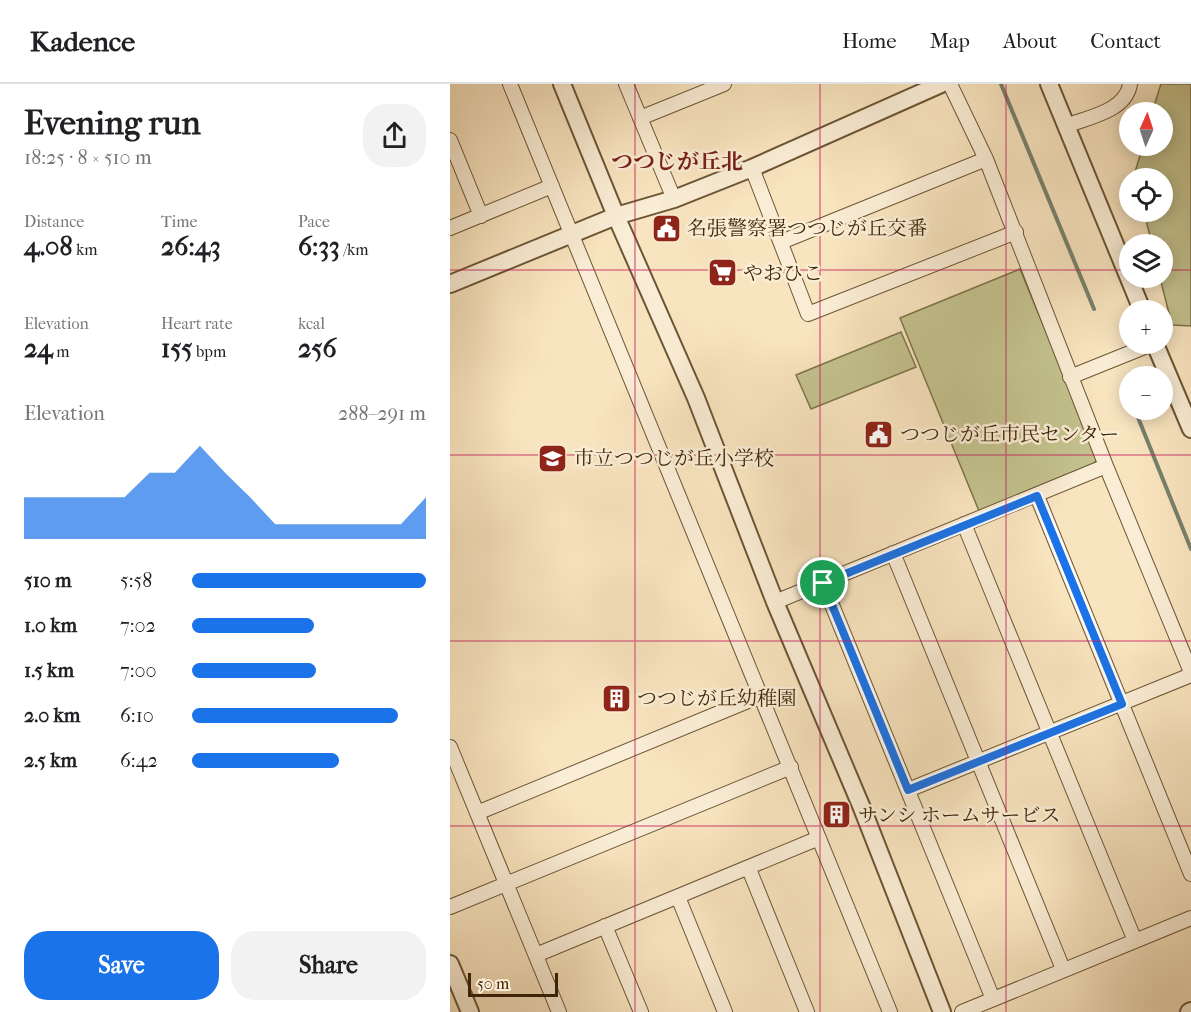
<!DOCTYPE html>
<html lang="en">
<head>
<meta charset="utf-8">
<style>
  body { margin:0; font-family:"IM FELL French Canon","Noto Serif JP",serif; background:#f2f2f2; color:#202124; height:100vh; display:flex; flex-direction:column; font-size:22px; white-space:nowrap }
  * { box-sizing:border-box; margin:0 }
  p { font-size:20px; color:#757577 }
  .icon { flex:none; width:33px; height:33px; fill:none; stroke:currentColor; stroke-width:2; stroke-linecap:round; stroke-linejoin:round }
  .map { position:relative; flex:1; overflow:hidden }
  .sheet { display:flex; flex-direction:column; background:#fff; width:450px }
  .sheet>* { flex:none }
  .needle { width:39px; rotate:3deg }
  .tools { position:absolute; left:669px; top:18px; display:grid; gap:12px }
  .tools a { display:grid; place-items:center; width:54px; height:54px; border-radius:50%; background:#fff; box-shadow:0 3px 15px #0003; font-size:30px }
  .scale { position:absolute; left:18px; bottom:15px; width:90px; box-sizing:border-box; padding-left:6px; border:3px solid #3e2505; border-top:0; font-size:16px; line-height:21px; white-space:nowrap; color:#3e2505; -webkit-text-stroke:4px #faedd5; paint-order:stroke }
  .pin { position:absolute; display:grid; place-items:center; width:51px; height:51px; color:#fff; margin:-26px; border:3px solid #fff; border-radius:50%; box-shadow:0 2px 6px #0007 }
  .round { display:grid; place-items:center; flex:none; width:63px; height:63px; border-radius:24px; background:#f2f2f2 }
  .summary { display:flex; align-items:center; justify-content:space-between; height:102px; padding:0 24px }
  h1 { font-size:33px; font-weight:800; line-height:45px }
  .metrics { display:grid; grid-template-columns:repeat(3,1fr); gap:9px; height:102px; padding:6px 24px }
  .metrics div { display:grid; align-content:center }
  .metrics b { font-size:26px; font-weight:800 }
  .metrics small { font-size:16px; font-weight:400 }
  .metrics p { font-size:16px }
  .chart { height:168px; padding:12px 24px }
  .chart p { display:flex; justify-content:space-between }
  .chart svg { width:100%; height:108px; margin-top:6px; fill:#1a73e8; opacity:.7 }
  .action { display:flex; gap:12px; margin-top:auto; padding:12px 24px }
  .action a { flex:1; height:69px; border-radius:24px; background:#1a73e8; color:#fff; font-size:24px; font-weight:800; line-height:69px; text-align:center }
  .action a+a { background:#f2f2f2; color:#202124 }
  ul { padding:0 24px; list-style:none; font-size:20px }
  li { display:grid; grid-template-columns:96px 72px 1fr; align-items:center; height:45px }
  li i { height:15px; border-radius:8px; background:#1a73e8 }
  header { display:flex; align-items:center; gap:36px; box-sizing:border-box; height:84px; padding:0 30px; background:#fff; border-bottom:2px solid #e0e0e0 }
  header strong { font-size:28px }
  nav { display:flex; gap:33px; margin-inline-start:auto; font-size:21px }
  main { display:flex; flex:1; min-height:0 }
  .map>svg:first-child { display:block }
  .green { fill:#c3c28e; stroke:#80744a; stroke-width:1.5 }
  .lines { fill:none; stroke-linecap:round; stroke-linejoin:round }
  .stream { stroke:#77816d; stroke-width:4 }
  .minor-casing { stroke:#6c5534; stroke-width:16 }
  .tertiary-casing { stroke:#6c5534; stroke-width:20 }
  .minor { stroke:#faedd5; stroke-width:14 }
  .tertiary { stroke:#faedd5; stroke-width:16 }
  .route-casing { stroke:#fff; stroke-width:12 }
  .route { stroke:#1a73e8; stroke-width:8 }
  .grid { fill:none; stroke:#c2185b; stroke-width:1.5; stroke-opacity:0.55 }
  .labels { text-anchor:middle; stroke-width:5; stroke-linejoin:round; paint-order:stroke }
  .poi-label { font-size:20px; fill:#3e2505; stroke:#faedd5; text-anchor:start }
  .quarter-label { font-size:22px; font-weight:bold; fill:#7a1f14; stroke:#faedd5 }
</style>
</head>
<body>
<header>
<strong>Kadence</strong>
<nav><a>Home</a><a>Map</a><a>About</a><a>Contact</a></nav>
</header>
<main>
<section class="sheet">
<div class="summary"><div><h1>Evening run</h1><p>18:25 · 8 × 510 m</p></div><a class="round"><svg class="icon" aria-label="share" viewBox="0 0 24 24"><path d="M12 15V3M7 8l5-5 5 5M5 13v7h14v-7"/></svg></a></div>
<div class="metrics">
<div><p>Distance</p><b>4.08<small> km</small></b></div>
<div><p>Time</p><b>26:43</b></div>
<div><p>Pace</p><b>6:33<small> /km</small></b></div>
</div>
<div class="metrics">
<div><p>Elevation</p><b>24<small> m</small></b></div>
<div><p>Heart rate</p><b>155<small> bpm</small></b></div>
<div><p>kcal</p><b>256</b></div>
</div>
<div class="chart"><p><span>Elevation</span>288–291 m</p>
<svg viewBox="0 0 160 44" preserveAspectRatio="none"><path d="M0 44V27L10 27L20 27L30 27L40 27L50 17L60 17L70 6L80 17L90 27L100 38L110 38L120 38L130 38L140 38L150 38L160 27V44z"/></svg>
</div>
<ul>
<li><b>510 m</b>5:58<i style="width:100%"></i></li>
<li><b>1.0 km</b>7:02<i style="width:52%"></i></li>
<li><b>1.5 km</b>7:00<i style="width:53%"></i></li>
<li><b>2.0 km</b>6:10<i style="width:88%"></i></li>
<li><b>2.5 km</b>6:42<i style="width:63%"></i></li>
</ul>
<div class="action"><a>Save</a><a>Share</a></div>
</section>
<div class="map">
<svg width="741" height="928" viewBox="0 0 741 928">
  <rect width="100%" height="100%" fill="#f8e4bf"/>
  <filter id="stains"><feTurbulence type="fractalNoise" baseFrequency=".00333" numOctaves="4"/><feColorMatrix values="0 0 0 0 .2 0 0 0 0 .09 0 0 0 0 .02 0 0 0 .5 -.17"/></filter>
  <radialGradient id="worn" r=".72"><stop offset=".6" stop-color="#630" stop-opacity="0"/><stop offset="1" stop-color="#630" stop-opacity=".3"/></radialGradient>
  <path class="green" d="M711 0H741V242L722 241 710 194H712V160H702L694 128H712V94H686L685 88 693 62H712V28H702Z
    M570 185 645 367 646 377 640 383 529 427 450 234Z
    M451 248 466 283 361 325 346 291Z"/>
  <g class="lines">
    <path class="stream" d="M551 0 644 225
      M685 326 741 465"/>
    <defs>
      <path id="minor" d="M60 0 440 928
        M176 0 224 115
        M500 0 536 75 656 382 741 588
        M190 34 274 0
        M616 42C639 33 676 27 680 0
        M0 56 31 132
        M302 84 358 230 566 148
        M0 144 102 102
        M331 158 536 75
        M620 293 702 260
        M587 412 741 790
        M514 440 685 857
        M443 469 613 885
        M373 499 543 915
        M325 518 656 382
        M0 663 109 928
        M458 706 741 591
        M27 729 310 612
        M299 785 357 928
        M228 813 275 928
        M0 823 341 683
        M155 842 191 928
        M86 871 369 754
        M512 928 741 834"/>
      <path id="tertiary" d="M112 0 166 132 246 314 325 518 412 724 492 928
        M599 0 692 226
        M0 200 166 132 224 115 302 84 491 0
        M705 260 741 345
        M0 880 20 928
        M739 928 741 927"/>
    </defs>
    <use href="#minor" class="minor-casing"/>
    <use href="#tertiary" class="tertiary-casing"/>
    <use href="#minor" class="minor"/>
    <use href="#tertiary" class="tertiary"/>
  </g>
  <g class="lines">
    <defs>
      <path id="route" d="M587 412 672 620 458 706 373 499Z"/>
    </defs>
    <use href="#route" class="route-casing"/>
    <use href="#route" class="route"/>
  </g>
  <path class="grid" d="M185 0V928M370 0V928M556 0V928M0 186H680M712 186H741M0 371H741M0 557H741M0 742H741"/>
  <defs>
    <symbol id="civic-square" viewBox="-11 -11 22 22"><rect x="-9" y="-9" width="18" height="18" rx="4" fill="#8f2418" stroke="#faedd5"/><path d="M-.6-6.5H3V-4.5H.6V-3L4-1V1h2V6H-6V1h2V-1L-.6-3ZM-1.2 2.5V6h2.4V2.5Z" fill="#fff"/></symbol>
    <symbol id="supermarket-square" viewBox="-11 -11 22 22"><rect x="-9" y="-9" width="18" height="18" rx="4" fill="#8f2418" stroke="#faedd5"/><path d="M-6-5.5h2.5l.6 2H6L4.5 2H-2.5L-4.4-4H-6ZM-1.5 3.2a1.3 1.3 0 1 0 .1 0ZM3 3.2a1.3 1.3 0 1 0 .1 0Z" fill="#fff"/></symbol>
    <symbol id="school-square" viewBox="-11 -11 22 22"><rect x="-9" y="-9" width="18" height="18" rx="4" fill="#8f2418" stroke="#faedd5"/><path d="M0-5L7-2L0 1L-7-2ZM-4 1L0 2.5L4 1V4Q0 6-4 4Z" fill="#fff"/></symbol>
    <symbol id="building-square" viewBox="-11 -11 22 22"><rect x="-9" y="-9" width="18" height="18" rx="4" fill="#8f2418" stroke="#faedd5"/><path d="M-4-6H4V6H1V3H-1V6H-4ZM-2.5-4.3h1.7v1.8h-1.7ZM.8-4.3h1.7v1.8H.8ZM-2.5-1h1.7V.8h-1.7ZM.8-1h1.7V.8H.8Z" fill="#fff"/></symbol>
  </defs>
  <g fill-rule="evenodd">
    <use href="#civic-square" x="200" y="128" width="33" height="33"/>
    <use href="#supermarket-square" x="256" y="172" width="33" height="33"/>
    <use href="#civic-square" x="412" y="334" width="33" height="33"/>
    <use href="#school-square" x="86" y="358" width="33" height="33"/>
    <use href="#building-square" x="150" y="598" width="33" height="33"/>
    <use href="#building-square" x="370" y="714" width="33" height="33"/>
  </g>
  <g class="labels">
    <g class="poi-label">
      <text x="237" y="151">名張警察署つつじが丘交番</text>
      <text x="293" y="196">やおひこ</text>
      <text x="450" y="357">つつじが丘市民センター</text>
      <text x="124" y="381">市立つつじが丘小学校</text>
      <text x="187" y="621">つつじが丘幼稚園</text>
      <text x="408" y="738">サンシ ホームサービス</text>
    </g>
    <g class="quarter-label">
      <text x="227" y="85">つつじが丘北</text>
    </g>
  </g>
  <rect width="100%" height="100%" filter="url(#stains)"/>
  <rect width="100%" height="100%" fill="url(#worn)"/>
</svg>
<div class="tools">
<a><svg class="needle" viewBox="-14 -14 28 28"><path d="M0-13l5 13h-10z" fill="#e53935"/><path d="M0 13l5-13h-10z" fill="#757577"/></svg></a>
<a><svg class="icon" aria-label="locate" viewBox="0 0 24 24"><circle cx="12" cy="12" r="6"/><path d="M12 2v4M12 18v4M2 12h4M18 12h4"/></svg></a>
<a><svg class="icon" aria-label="layers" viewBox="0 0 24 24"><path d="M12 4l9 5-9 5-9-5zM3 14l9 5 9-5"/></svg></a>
<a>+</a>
<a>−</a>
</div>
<div class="scale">50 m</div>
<div class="pin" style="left:373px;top:499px;background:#1e9e55"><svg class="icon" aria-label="arrive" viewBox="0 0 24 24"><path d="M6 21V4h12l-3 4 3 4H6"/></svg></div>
</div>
</main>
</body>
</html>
